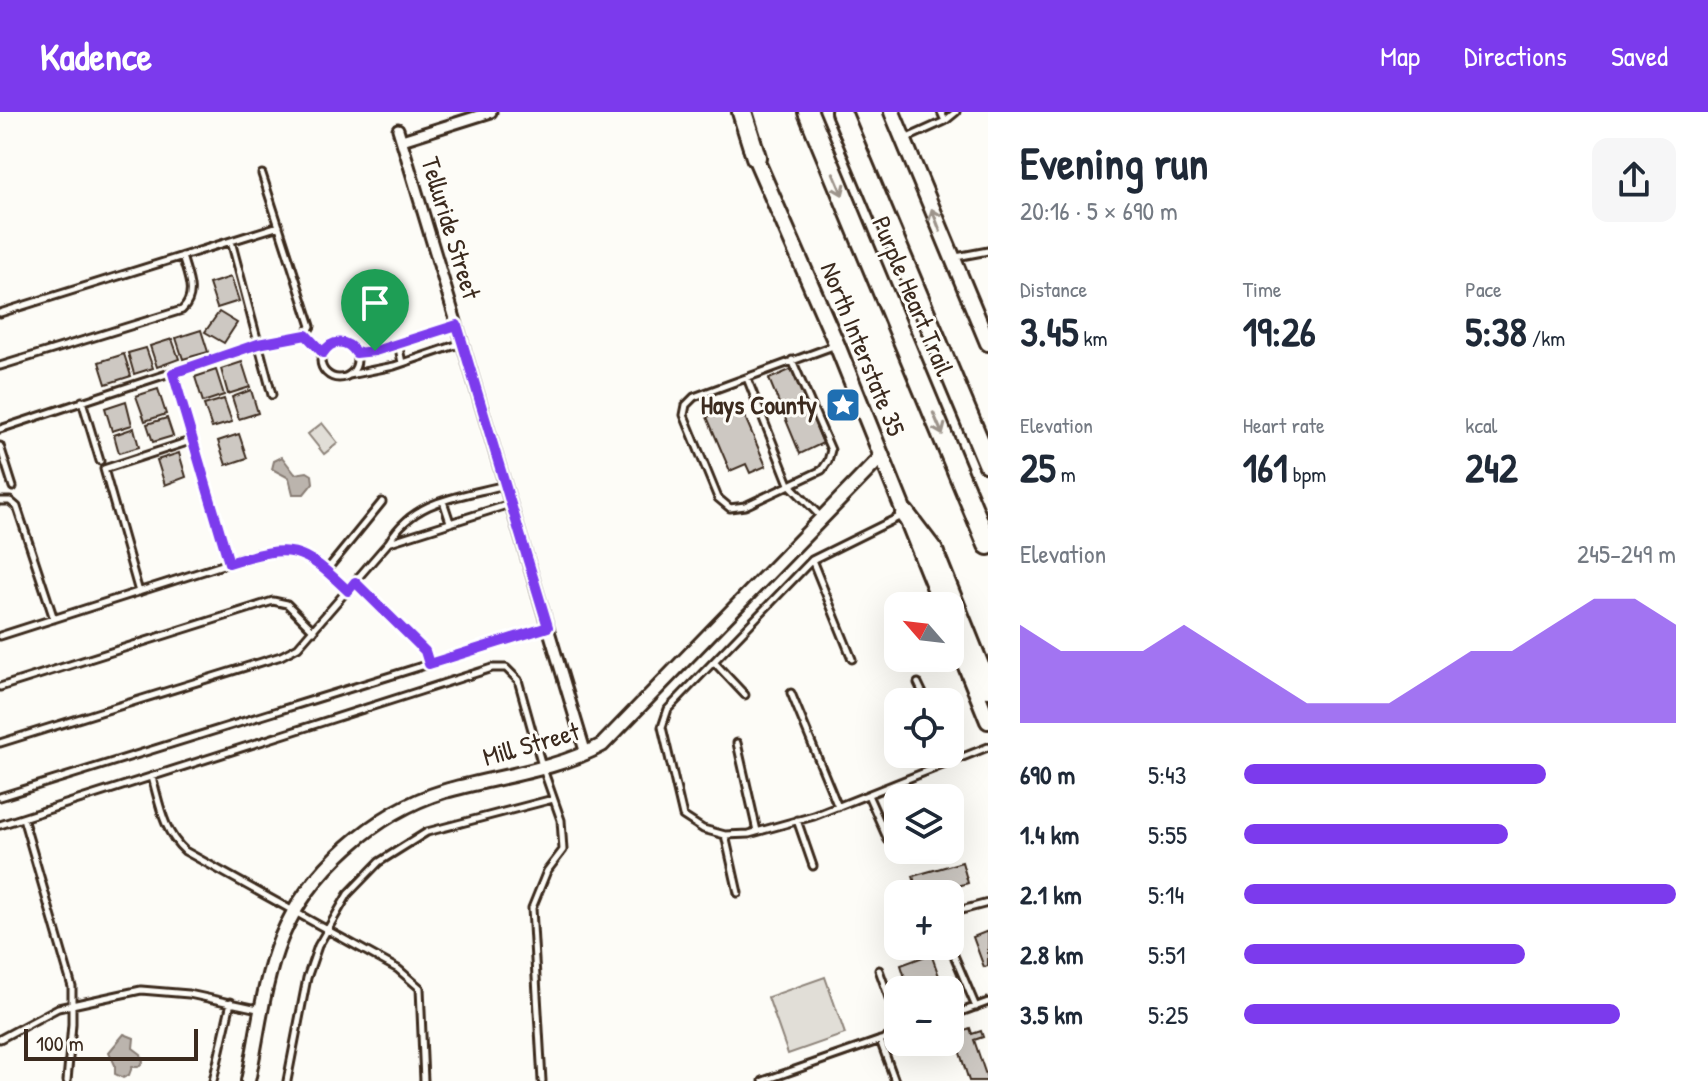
<!DOCTYPE html>
<html lang="en">
<head>
<meta charset="utf-8">
<style>
  body { margin:0; font-family:"Patrick Hand",sans-serif; background:#f6f6f7; color:#1f2937; height:100vh; display:flex; flex-direction:column; font-size:30px; white-space:nowrap }
  * { box-sizing:border-box; margin:0 }
  p { font-size:26px; color:#747a83 }
  .icon { flex:none; width:44px; height:44px; fill:none; stroke:currentColor; stroke-width:2; stroke-linecap:round; stroke-linejoin:round }
  .map { position:relative; flex:1; overflow:hidden }
  .panel { display:flex; flex-direction:column; background:#fff; width:720px }
  .panel>* { flex:none }
  .needle { width:52px; rotate:298deg }
  .buttons { position:absolute; left:884px; top:480px; display:grid; gap:16px }
  .buttons a { display:grid; place-items:center; width:80px; height:80px; border-radius:16px; background:#fff; box-shadow:0 8px 32px #0002; font-size:40px }
  .scale { position:absolute; left:24px; bottom:20px; width:174px; box-sizing:border-box; padding-left:8px; border:4px solid #3b2a1e; border-top:0; font-size:22px; line-height:28px; white-space:nowrap; color:#3b2a1e; -webkit-text-stroke:6px #fdfcf7; paint-order:stroke }
  .pin { position:absolute; display:grid; place-items:center; width:68px; height:68px; color:#fff; margin:-82px -34px; border-radius:50% 50% 50% 0; rotate:-45deg; box-shadow:0 0 8px #0007 }
  .pin .icon { rotate:45deg }
  .round { display:grid; place-items:center; flex:none; width:84px; height:84px; border-radius:16px; background:#f6f6f7 }
  .summary { display:flex; align-items:center; justify-content:space-between; height:136px; padding:0 32px }
  h1 { font-size:44px; font-weight:700; line-height:60px }
  .metrics { display:grid; grid-template-columns:repeat(3,1fr); gap:12px; height:136px; padding:8px 32px }
  .metrics div { display:grid; align-content:center }
  .metrics b { font-size:40px; font-weight:700 }
  .metrics small { font-size:22px; font-weight:400 }
  .metrics p { font-size:22px }
  .chart { height:224px; padding:16px 32px }
  .chart p { display:flex; justify-content:space-between }
  .chart svg { width:100%; height:144px; margin-top:8px; fill:#7c3aed; opacity:.7 }
  ul { padding:0 32px; list-style:none; font-size:26px }
  li { display:grid; grid-template-columns:128px 96px 1fr; align-items:center; height:60px }
  li i { height:20px; border-radius:10px; background:#7c3aed }
  header { display:flex; align-items:center; gap:48px; box-sizing:border-box; height:112px; padding:0 40px; background:#7c3aed; color:#fff }
  header strong { font-size:38px }
  nav { display:flex; gap:44px; margin-inline-start:auto; font-size:28px }
  main { display:flex; flex:1; min-height:0 }
  .map>svg:first-child { display:block }
  .green { fill:#e1ded7; stroke:#8e847a; stroke-width:2 }
  .water { fill:#bbb4ad; stroke:#887d74; stroke-width:2 }
  .building { fill:#cdc8c2; stroke:#3b2a1e; stroke-width:2 }
  .lines { fill:none; stroke-linecap:round; stroke-linejoin:round }
  .service-casing { stroke:#3b2a1e; stroke-width:11 }
  .minor-casing { stroke:#3b2a1e; stroke-width:15 }
  .tertiary-casing { stroke:#3b2a1e; stroke-width:18 }
  .secondary-casing { stroke:#3b2a1e; stroke-width:20 }
  .motorway-casing { stroke:#3b2a1e; stroke-width:24 }
  .service { stroke:#fdfcf7; stroke-width:5 }
  .minor { stroke:#fdfcf7; stroke-width:9 }
  .tertiary { stroke:#fdfcf7; stroke-width:12 }
  .secondary { stroke:#fdfcf7; stroke-width:14 }
  .motorway { stroke:#fdfcf7; stroke-width:18 }
  .oneway { stroke:#9c938a }
  .route-casing { stroke:#fff; stroke-width:16 }
  .route { stroke:#7c3aed; stroke-width:10 }
  .labels { text-anchor:middle; stroke-width:6; stroke-linejoin:round; paint-order:stroke }
  .street-label { font-size:26px; fill:#3b2a1e; stroke:#fdfcf7 }
  .poi-label { font-size:26px; font-weight:bold; fill:#3b2a1e; stroke:#fdfcf7; text-anchor:end }
</style>
</head>
<body>
<header>
<strong>Kadence</strong>
<nav><a>Map</a><a>Directions</a><a>Saved</a></nav>
</header>
<main>
<div class="map">
<svg width="988" height="969" viewBox="0 0 988 969">
  <rect width="100%" height="100%" fill="#fdfcf7"/>
  <filter id="ink" filterUnits="userSpaceOnUse"><feTurbulence type="fractalNoise" baseFrequency=".0125" numOctaves="2"/><feDisplacementMap in="SourceGraphic" scale="16" xChannelSelector="R" yChannelSelector="G"/><feConvolveMatrix kernelMatrix="1 2 1 2 8 2 1 2 1" color-interpolation-filters="sRGB"/></filter>
  <g filter="url(#ink)">
    <path class="green" d="M322 311 338 331 324 342 308 322Z
      M825 865 845 922 788 942 768 885Z"/>
    <path class="water" d="M282 345 295 362 307 360 312 363 313 371 304 382H293L289 366 272 357 274 349Z
      M124 922 134 926 133 936 141 942 143 950 138 955H132L129 963 123 966 115 962V953L109 940Z"/>
    <path class="building" d="M231 165 239 189 217 196 209 172Z
      M219 200 237 211 224 231 205 220Z
      M201 218 208 240 183 247 176 226Z
      M172 227 179 247 157 255 150 234Z
      M146 236 153 256 134 262 128 241Z
      M124 242 131 264 106 272 99 250Z
      M242 250 250 275 228 282 221 257Z
      M792 257 823 331 800 342 769 267Z
      M216 258 224 283 203 290 195 265Z
      M158 277 166 302 145 309 136 284Z
      M251 278 258 301 239 307 232 285Z
      M224 287 232 310 212 316 204 293Z
      M126 289 132 313 112 319 105 296Z
      M739 291 766 354 750 361 746 352 730 359 707 305Z
      M167 306 173 324 153 330 147 312Z
      M134 316 139 335 119 341 114 323Z
      M239 322 247 346 226 353 218 329Z
      M179 341 186 365 165 373 157 348Z
      M962 750 968 771 932 782H918L913 764Z
      M988 819V854L984 855 973 825Z
      M931 842 943 875 935 878H909L901 853Z
      M970 916 972 922 981 919 983 925 974 928 988 969H969L954 922Z"/>
    <g class="lines">
      <defs>
        <path id="service" d="M945 9 956 0
          M905 27 945 9 941 0
          M262 62 311 214 306 223
          M231 129 272 283
          M956 145 988 139
          M0 201 279 114
          M306 223 323 241
          M321 248a18 18 0 1 1 36 0a18 18 0 1 1-36 0Z
          M398 231 402 251
          M356 241 375 239 456 213
          M792 248 831 338 828 349 822 358 745 394 730 396 718 386 684 303 686 293 694 285 836 233
          M0 254 182 198C198 183 187 163 182 144
          M173 261 229 451
          M349 263 394 254 462 231
          M747 266 789 372 820 404
          M82 289 100 349
          M0 317 258 232 306 223
          M0 334 13 375
          M0 389H10L17 395 54 507
          M443 389 450 410
          M901 404 812 448 668 597 662 615 683 704 703 717 725 723 749 722 814 704 988 635
          M390 430 510 392
          M812 448 852 547
          M326 459 382 390
          M355 470 425 539 429 552
          M139 480 104 357 193 328
          M0 524 257 442C304 434 315 448 348 479
          M714 550 745 583
          M918 571 927 590
          M0 575 273 489 287 492 314 519
          M791 581 838 695
          M0 631 281 544 298 535 389 430C414 387 460 385 505 373
          M737 631 757 719
          M950 642 953 649
          M152 665C160 693 163 719 185 739L398 857 420 876 424 969
          M868 683 888 728
          M0 685 548 515
          M23 706 72 875V912L67 969
          M797 708 813 754
          M0 713 492 556H506L518 568 542 654 561 708 563 738 547 759 532 796 542 969
          M725 723 738 781
          M950 801 988 791
          M950 834 976 895
          M879 858 898 911
          M950 904 988 890
          M0 927 58 896 141 878 189 882 258 897
          M880 928 895 969
          M213 969 231 890
          M287 969 307 866 318 834 348 782 379 750 427 720 553 687
          M763 969 898 922"/>
        <path id="minor" d="M398 17 586 642
          M402 28 491 0"/>
        <path id="tertiary" d="M248 969C258 922 263 870 281 826 309 759 375 700 445 679 495 665 557 658 602 633L881 345"/>
        <path id="secondary" d="M892 0 988 231
          M751 36 837 233 942 494
          M950 515 988 609"/>
        <path id="motorway" d="M742 0 756 45
          M808 0 988 433
          M841 0 988 351
          M905 402 933 439 988 576"/>
      </defs>
      <use href="#service" class="service-casing"/>
      <use href="#minor" class="minor-casing"/>
      <use href="#tertiary" class="tertiary-casing"/>
      <use href="#secondary" class="secondary-casing"/>
      <use href="#motorway" class="motorway-casing"/>
      <use href="#service" class="service"/>
      <use href="#minor" class="minor"/>
      <use href="#tertiary" class="tertiary"/>
      <use href="#secondary" class="secondary"/>
      <use href="#motorway" class="motorway"/>
    </g>
    <defs><path id="oneway-shaft" d="M-6 0H5M1.5-3L5.5 0L1.5 3" fill="none" stroke-width="1.6" stroke-linecap="round" stroke-linejoin="round" transform="scale(2)"/></defs>
    <g class="oneway">
      <use href="#oneway-shaft" transform="translate(838 72) rotate(67)"/>
      <use href="#oneway-shaft" transform="translate(936 108) rotate(-111)"/>
      <use href="#oneway-shaft" transform="translate(938 312) rotate(67)"/>
    </g>
  </g>
  <g class="lines" filter="url(#ink)">
    <defs>
      <path id="route" d="M457 213 548 515 429 552 425 539 355 470 348 479C301 434 292 431 229 451L173 261 258 232 306 223 323 241C332 227 347 227 356 241L375 239Z"/>
    </defs>
    <use href="#route" class="route-casing"/>
    <use href="#route" class="route"/>
  </g>
  <defs>
    <symbol id="sight-square" viewBox="-11 -11 22 22"><rect x="-9" y="-9" width="18" height="18" rx="4" fill="#1f6fb2" stroke="#fdfcf7"/><path d="M0-6L1.8-2.2L6-1.7L2.9 1.2L3.7 5.4L0 3.3L-3.7 5.4L-2.9 1.2L-6-1.7L-1.8-2.2Z" fill="#fff"/></symbol>
  </defs>
  <g fill-rule="evenodd">
    <use href="#sight-square" x="823" y="273" width="40" height="40"/>
  </g>
  <g class="labels">
    <g class="street-label">
      <text transform="translate(451 116) rotate(73)" y="9">Telluride Street</text>
      <text transform="translate(913 184) rotate(67)" y="9">Purple Heart Trail</text>
      <text transform="translate(863 237) rotate(68)" y="9">North Interstate 35</text>
      <text transform="translate(531 632) rotate(-16)" y="9">Mill Street</text>
    </g>
    <g class="poi-label">
      <text x="817" y="302">Hays County</text>
    </g>
  </g>
</svg>
<div class="buttons">
<a><svg class="needle" viewBox="-14 -14 28 28"><path d="M0-13l5 13h-10z" fill="#e53935"/><path d="M0 13l5-13h-10z" fill="#747a83"/></svg></a>
<a><svg class="icon" aria-label="locate" viewBox="0 0 24 24"><circle cx="12" cy="12" r="6"/><path d="M12 2v4M12 18v4M2 12h4M18 12h4"/></svg></a>
<a><svg class="icon" aria-label="layers" viewBox="0 0 24 24"><path d="M12 4l9 5-9 5-9-5zM3 14l9 5 9-5"/></svg></a>
<a>+</a>
<a>−</a>
</div>
<div class="scale">100 m</div>
<div class="pin" style="left:375px;top:239px;background:#1e9e55"><svg class="icon" aria-label="arrive" viewBox="0 0 24 24"><path d="M6 21V4h12l-3 4 3 4H6"/></svg></div>
</div>
<section class="panel">
<div class="summary"><div><h1>Evening run</h1><p>20:16 · 5 × 690 m</p></div><a class="round"><svg class="icon" aria-label="share" viewBox="0 0 24 24"><path d="M12 15V3M7 8l5-5 5 5M5 13v7h14v-7"/></svg></a></div>
<div class="metrics">
<div><p>Distance</p><b>3.45<small> km</small></b></div>
<div><p>Time</p><b>19:26</b></div>
<div><p>Pace</p><b>5:38<small> /km</small></b></div>
</div>
<div class="metrics">
<div><p>Elevation</p><b>25<small> m</small></b></div>
<div><p>Heart rate</p><b>161<small> bpm</small></b></div>
<div><p>kcal</p><b>242</b></div>
</div>
<div class="chart"><p><span>Elevation</span>245–249 m</p>
<svg viewBox="0 0 160 44" preserveAspectRatio="none"><path d="M0 44V14L10 22L20 22L30 22L40 14L50 22L60 30L70 38L80 38L90 38L100 30L110 22L120 22L130 14L140 6L150 6L160 14V44z"/></svg>
</div>
<ul>
<li><b>690 m</b>5:43<i style="width:70%"></i></li>
<li><b>1.4 km</b>5:55<i style="width:61%"></i></li>
<li><b>2.1 km</b>5:14<i style="width:100%"></i></li>
<li><b>2.8 km</b>5:51<i style="width:65%"></i></li>
<li><b>3.5 km</b>5:25<i style="width:87%"></i></li>
</ul>
</section>
</main>
</body>
</html>
